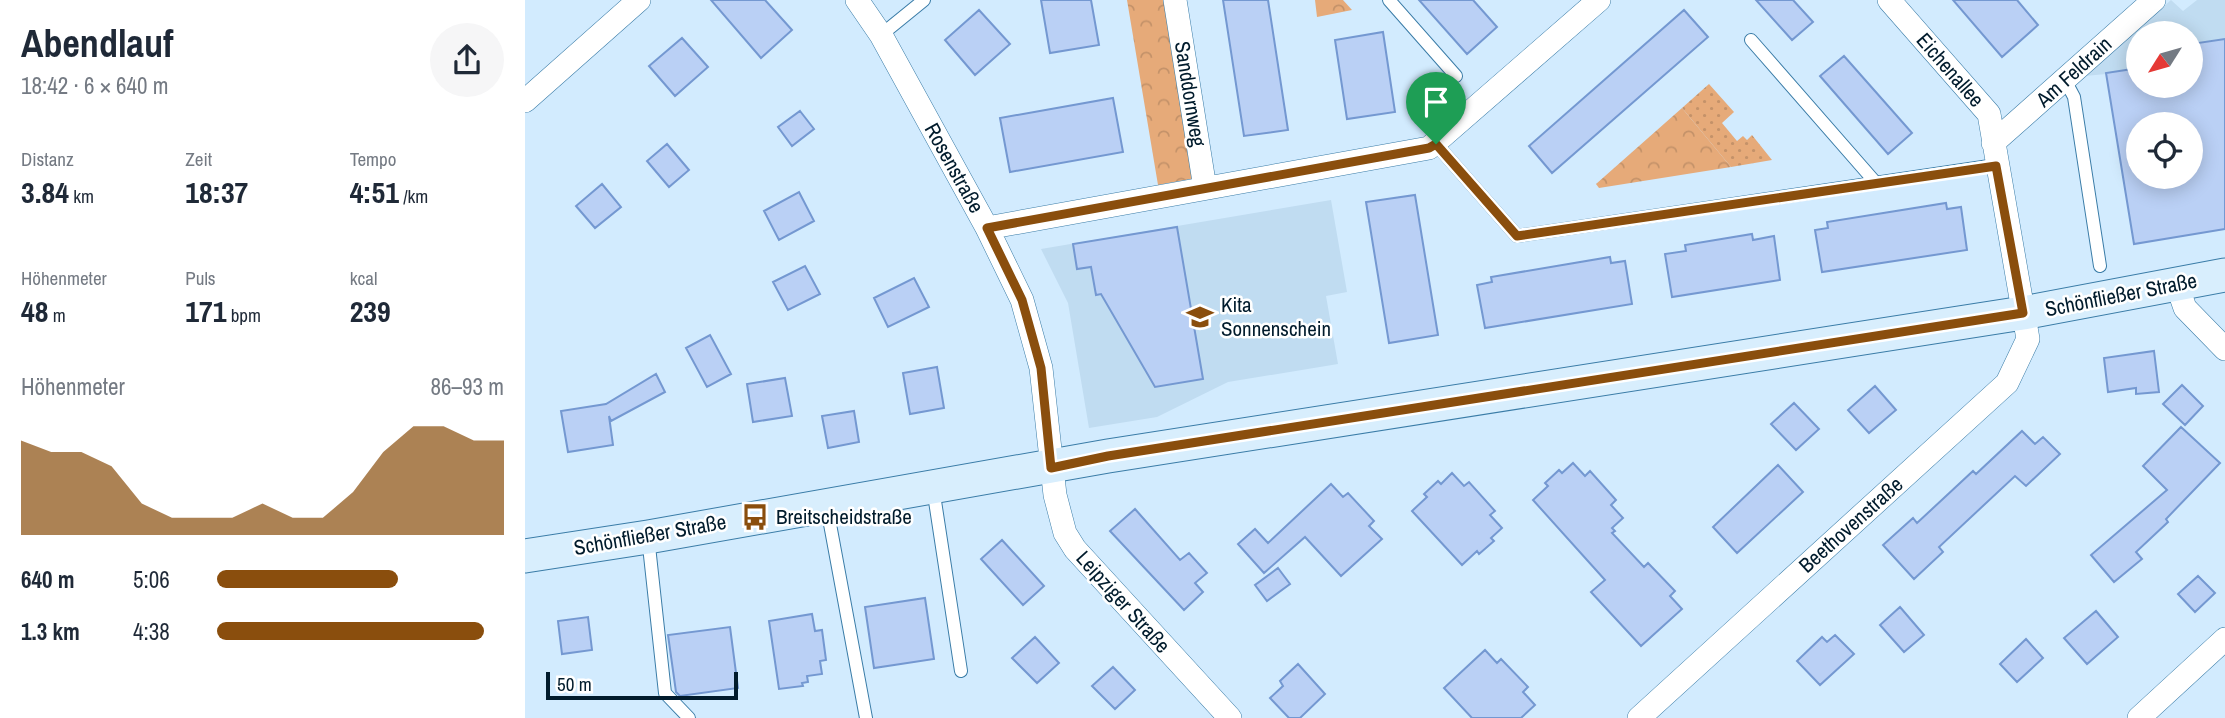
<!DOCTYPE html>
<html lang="de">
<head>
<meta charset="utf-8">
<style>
  body { margin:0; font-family:"Archivo Narrow",sans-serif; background:#f6f6f7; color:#1f2937; height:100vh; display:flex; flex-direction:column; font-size:26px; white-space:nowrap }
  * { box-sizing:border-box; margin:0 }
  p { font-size:23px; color:#747a83 }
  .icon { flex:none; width:38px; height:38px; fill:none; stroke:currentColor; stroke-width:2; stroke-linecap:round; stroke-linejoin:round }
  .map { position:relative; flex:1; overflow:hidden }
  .sheet { display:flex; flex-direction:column; background:#fff; width:525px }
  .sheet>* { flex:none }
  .needle { width:46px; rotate:233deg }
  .fabs { position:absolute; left:1601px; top:21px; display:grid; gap:14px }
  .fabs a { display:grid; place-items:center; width:77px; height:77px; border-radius:50%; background:#fff; box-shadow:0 4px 18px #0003; font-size:35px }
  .scale { position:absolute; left:21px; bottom:18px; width:192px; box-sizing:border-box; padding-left:7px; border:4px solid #011b2c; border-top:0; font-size:19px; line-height:24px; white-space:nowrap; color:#011b2c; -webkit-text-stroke:5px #fff; paint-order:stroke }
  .pin { position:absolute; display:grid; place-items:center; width:60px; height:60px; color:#fff; margin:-72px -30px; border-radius:50% 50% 50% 0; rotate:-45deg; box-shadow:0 0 7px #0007 }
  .pin .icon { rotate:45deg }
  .round { display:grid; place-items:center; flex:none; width:74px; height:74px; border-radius:37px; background:#f6f6f7 }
  .summary { display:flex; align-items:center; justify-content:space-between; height:119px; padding:0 21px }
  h1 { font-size:38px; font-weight:700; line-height:52px }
  .metrics { display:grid; grid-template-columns:repeat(3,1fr); gap:10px; height:119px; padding:7px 21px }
  .metrics div { display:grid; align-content:center }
  .metrics b { font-size:30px; font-weight:700 }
  .metrics small { font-size:19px; font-weight:400 }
  .metrics p { font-size:19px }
  .chart { height:196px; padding:14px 21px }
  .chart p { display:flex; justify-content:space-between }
  .chart svg { width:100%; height:126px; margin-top:7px; fill:#8a4e0d; opacity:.7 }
  ul { padding:0 21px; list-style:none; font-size:23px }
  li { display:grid; grid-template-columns:112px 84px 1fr; align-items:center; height:52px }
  li i { height:18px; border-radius:9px; background:#8a4e0d }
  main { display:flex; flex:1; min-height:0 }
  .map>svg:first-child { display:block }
  .built { fill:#c0dcf1; fill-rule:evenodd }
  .grass { fill:url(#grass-dots) }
  .park { fill:url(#park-crowns) }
  .building { fill:#bad0f5; stroke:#7498d1; stroke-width:2; fill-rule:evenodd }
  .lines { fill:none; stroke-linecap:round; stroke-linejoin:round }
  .lane-casing { stroke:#3a7ca7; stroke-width:14 }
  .street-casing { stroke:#3a7ca7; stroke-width:24 }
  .secondary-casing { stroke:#3a7ca7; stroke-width:35 }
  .lane { stroke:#fff; stroke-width:12 }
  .street { stroke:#fff; stroke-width:23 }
  .secondary { stroke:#d8eefd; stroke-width:33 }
  .route-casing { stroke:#fff; stroke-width:14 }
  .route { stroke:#8a4e0d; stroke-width:9 }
  .labels { text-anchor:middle; stroke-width:5; stroke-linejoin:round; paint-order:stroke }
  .street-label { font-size:21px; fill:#011b2c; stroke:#fff }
  .poi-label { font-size:21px; fill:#011b2c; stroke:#fff; text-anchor:start }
</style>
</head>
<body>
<main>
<section class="sheet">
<div class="summary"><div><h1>Abendlauf</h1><p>18:42 · 6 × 640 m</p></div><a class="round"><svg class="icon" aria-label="share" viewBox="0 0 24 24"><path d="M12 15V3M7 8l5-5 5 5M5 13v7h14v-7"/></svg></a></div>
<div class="metrics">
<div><p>Distanz</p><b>3.84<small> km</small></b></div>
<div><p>Zeit</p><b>18:37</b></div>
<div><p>Tempo</p><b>4:51<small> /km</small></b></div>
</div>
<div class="metrics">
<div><p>Höhenmeter</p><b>48<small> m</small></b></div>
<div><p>Puls</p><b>171<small> bpm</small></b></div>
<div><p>kcal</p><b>239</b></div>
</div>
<div class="chart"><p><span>Höhenmeter</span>86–93 m</p>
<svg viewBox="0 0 160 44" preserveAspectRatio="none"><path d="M0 44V11L10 15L20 15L30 20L40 33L50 38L60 38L70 38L80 33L90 38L100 38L110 29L120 15L130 6L140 6L150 11L160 11V44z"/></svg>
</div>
<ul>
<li><b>640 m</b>5:06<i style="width:63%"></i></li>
<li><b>1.3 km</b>4:38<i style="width:93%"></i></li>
</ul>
</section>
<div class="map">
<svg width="1700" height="718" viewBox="0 0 1700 718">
  <defs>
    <pattern id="grass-dots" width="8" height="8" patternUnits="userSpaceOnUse" patternTransform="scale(1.75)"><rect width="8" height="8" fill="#e6aa79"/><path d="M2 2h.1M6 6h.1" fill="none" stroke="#c49269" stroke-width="1.8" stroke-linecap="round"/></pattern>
    <pattern id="park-crowns" width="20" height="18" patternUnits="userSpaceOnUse" patternTransform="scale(1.75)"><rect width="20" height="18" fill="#e6aa79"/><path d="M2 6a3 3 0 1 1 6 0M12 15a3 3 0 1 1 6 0" fill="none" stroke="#c49269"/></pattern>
  </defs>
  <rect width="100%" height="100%" fill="#d2ebfe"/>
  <path class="built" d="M1646 0 1658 11 1672 0H1700V229L1609 244 1581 74 1560 76ZM1614 33H1666V86H1614ZM1614 124H1666V177H1614Z
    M806 200 822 292 801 296 813 364 703 382 632 417 564 428 543 303 516 249Z"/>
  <path class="grass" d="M1184 84 1209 112 1197 123 1212 141 1218 136 1222 140 1227 135 1247 160 1206 167 1157 108Z"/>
  <path class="park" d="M602 0H641L671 178 633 185Z
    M790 0H818L827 10 792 17Z
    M1157 108 1206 167 1074 188 1071 184Z"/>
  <path class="building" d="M186 0H240L267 30 236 58Z
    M516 0H566L574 45 525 53Z
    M698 0H743L763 130 719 136Z
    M894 0H948L972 27 942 54Z
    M1231 0H1268L1288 22 1267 40Z
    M1428 0H1492L1513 25 1477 57Z
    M454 10 485 44 450 75 420 40Z
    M1159 10 1183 37 1027 173 1004 146Z
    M858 32 870 112 822 119 810 40Z
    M157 38 183 67 150 96 124 66Z
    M1700 39V229L1609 244 1581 73 1614 68V86H1666V44ZM1614 124H1666V177H1614Z
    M1319 56 1387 133 1363 154 1295 76Z
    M588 98 598 152 485 172 475 118Z
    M275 111 289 129 267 146 253 127Z
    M142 144 164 170 144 187 122 161Z
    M77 184 96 207 70 228 51 206Z
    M274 192 289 221 254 240 239 211Z
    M890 195 913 335 864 343 841 202Z
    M1421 203 1422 209 1436 207 1442 250 1297 272 1290 230 1303 228 1302 222Z
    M652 227 678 379 630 387 576 294 571 295 566 267 552 269 548 244Z
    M1227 234 1228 240 1249 236 1255 280 1147 297 1140 254 1161 251 1160 245Z
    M1085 257 1086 263 1100 261 1107 304 960 328 952 285 967 282 966 277Z
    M280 266 295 294 263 310 248 282Z
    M389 278 404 307 363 327 349 298Z
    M185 335 206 374 182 387 161 348Z
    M1629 351 1634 392 1611 394V388L1583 392 1579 358Z
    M412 367 419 408 385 414 378 373Z
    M131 374 140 392 86 421 84 416 88 445 43 452 36 411 81 404Z
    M260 378 267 416 228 422 222 384Z
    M1657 385 1678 406 1660 425 1638 404Z
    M1350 386 1371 410 1344 433 1323 410Z
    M1269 403 1294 429 1271 450 1246 424Z
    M329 411 334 442 303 448 297 416Z
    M1656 427 1695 463 1641 519 1643 522 1611 552 1617 559 1589 582 1566 555 1642 490 1618 466Z
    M1497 431 1510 444 1518 437 1535 454 1501 486 1490 476 1414 547 1418 552 1389 579 1358 545 1388 518 1392 523 1448 471 1451 474Z
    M1048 463 1060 476 1065 471 1091 500 1086 505 1098 518 1087 528 1090 531 1087 533 1119 567 1123 563 1150 591 1145 596 1157 609 1116 646 1066 592 1080 580 1008 500 1023 486 1020 483 1034 470 1037 473Z
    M1253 465 1278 492 1212 553 1188 527Z
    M927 473 939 486 944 482 970 511 965 515 977 528 966 538 969 541 954 554 952 551 937 565 887 511 902 497 899 494 913 481 916 484Z
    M806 484 818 497 823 493 849 521 844 526 857 539 816 576 780 537 739 573 713 544 730 529 743 543Z
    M610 509 655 560 664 553 682 573 670 583 678 592 659 610 585 531Z
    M477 540 519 586 498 605 456 559Z
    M753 568 765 584 742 601 730 585Z
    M1673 576 1690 593 1670 612 1653 594Z
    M400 598 409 659 349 668 340 607Z
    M1375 607 1399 635 1379 652 1355 625Z
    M1571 611 1593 637 1562 664 1539 638Z
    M287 614 290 631 297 630 301 660 295 661 297 674 282 676 283 682 277 683 278 686 254 689 244 621Z
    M63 617 67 650 37 654 33 621Z
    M205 627 213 688 155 696 151 692 143 635Z
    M1310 635 1329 654 1295 685 1272 661 1297 637 1302 642Z
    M510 637 534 663 512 683 487 658Z
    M1501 639 1518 658 1492 682 1475 664Z
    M960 650 972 663 976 659 1003 687 998 692 1010 705 996 718H947L919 688Z
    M773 664 800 694 775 718H764L745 698 758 686 755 681Z
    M588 667 610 690 590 709 567 686Z"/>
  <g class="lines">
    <defs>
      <path id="lane" d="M864 0 931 76
        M356 35 399 0
        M1226 40 1351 183
        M1540 80 1549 97 1575 266
        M911 144 992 236 1471 165
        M408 488 436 671
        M302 508 341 718
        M123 537 140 693 164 718"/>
      <path id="street" d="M332 0 356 35 462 228 497 300 516 368 530 495 540 533 550 549 705 718
        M650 0 680 188
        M0 101 114 0
        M1468 143 1629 0
        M462 228 904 148 1074 0
        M1652 285 1660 308 1700 349
        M1114 718 1482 383 1503 339 1464 114 1364 0
        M1614 718 1700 639"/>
      <path id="secondary" d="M0 556 123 537 583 456 1498 313 1700 275"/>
    </defs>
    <use href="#lane" class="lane-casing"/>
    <use href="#street" class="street-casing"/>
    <use href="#secondary" class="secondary-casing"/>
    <use href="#lane" class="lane"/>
    <use href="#street" class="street"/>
    <use href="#secondary" class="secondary"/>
  </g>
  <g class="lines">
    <defs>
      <path id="route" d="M911 144 992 236 1471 166 1498 313 583 456 526 468 516 368 497 300 462 228 904 148Z"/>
    </defs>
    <use href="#route" class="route-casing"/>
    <use href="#route" class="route"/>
  </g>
  <defs>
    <symbol id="school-bare" viewBox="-9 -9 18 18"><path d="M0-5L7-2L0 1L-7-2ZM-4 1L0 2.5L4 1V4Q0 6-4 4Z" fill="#8a4e0d" stroke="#fff" stroke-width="2.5" paint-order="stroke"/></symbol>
    <symbol id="bus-bare" viewBox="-9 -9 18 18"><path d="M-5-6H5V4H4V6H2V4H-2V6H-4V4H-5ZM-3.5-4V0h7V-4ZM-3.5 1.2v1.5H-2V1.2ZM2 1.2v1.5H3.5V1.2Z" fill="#8a4e0d" stroke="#fff" stroke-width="2.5" paint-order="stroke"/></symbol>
  </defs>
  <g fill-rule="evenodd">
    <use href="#school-bare" x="656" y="298" width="38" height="38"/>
    <use href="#bus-bare" x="211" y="498" width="38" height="38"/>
  </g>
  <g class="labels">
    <g class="street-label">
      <text transform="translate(1425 70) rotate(49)" y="7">Eichenallee</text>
      <text transform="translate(1549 72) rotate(-42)" y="7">Am Feldrain</text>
      <text transform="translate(665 94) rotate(81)" y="7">Sanddornweg</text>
      <text transform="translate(429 168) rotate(61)" y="7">Rosenstraße</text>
      <text transform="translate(1596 295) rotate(-11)" y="7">Schönfließer Straße</text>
      <text transform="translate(1326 525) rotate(-42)" y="7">Beethovenstraße</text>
      <text transform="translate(125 535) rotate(-10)" y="7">Schönfließer Straße</text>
      <text transform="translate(598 602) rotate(48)" y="7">Leipziger Straße</text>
    </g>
    <g class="poi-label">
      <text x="696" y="312">Kita<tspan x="696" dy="24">Sonnenschein</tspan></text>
      <text x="251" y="524">Breitscheidstraße</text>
    </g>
  </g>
</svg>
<div class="fabs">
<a><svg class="needle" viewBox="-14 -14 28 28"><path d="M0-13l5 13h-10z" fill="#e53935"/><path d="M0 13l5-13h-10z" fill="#747a83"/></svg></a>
<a><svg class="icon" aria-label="locate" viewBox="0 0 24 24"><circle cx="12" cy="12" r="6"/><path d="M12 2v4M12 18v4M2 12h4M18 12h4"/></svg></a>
</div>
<div class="scale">50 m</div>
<div class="pin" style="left:911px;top:144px;background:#1e9e55"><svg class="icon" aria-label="arrive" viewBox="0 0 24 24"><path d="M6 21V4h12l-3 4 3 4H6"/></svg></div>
</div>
</main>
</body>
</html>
